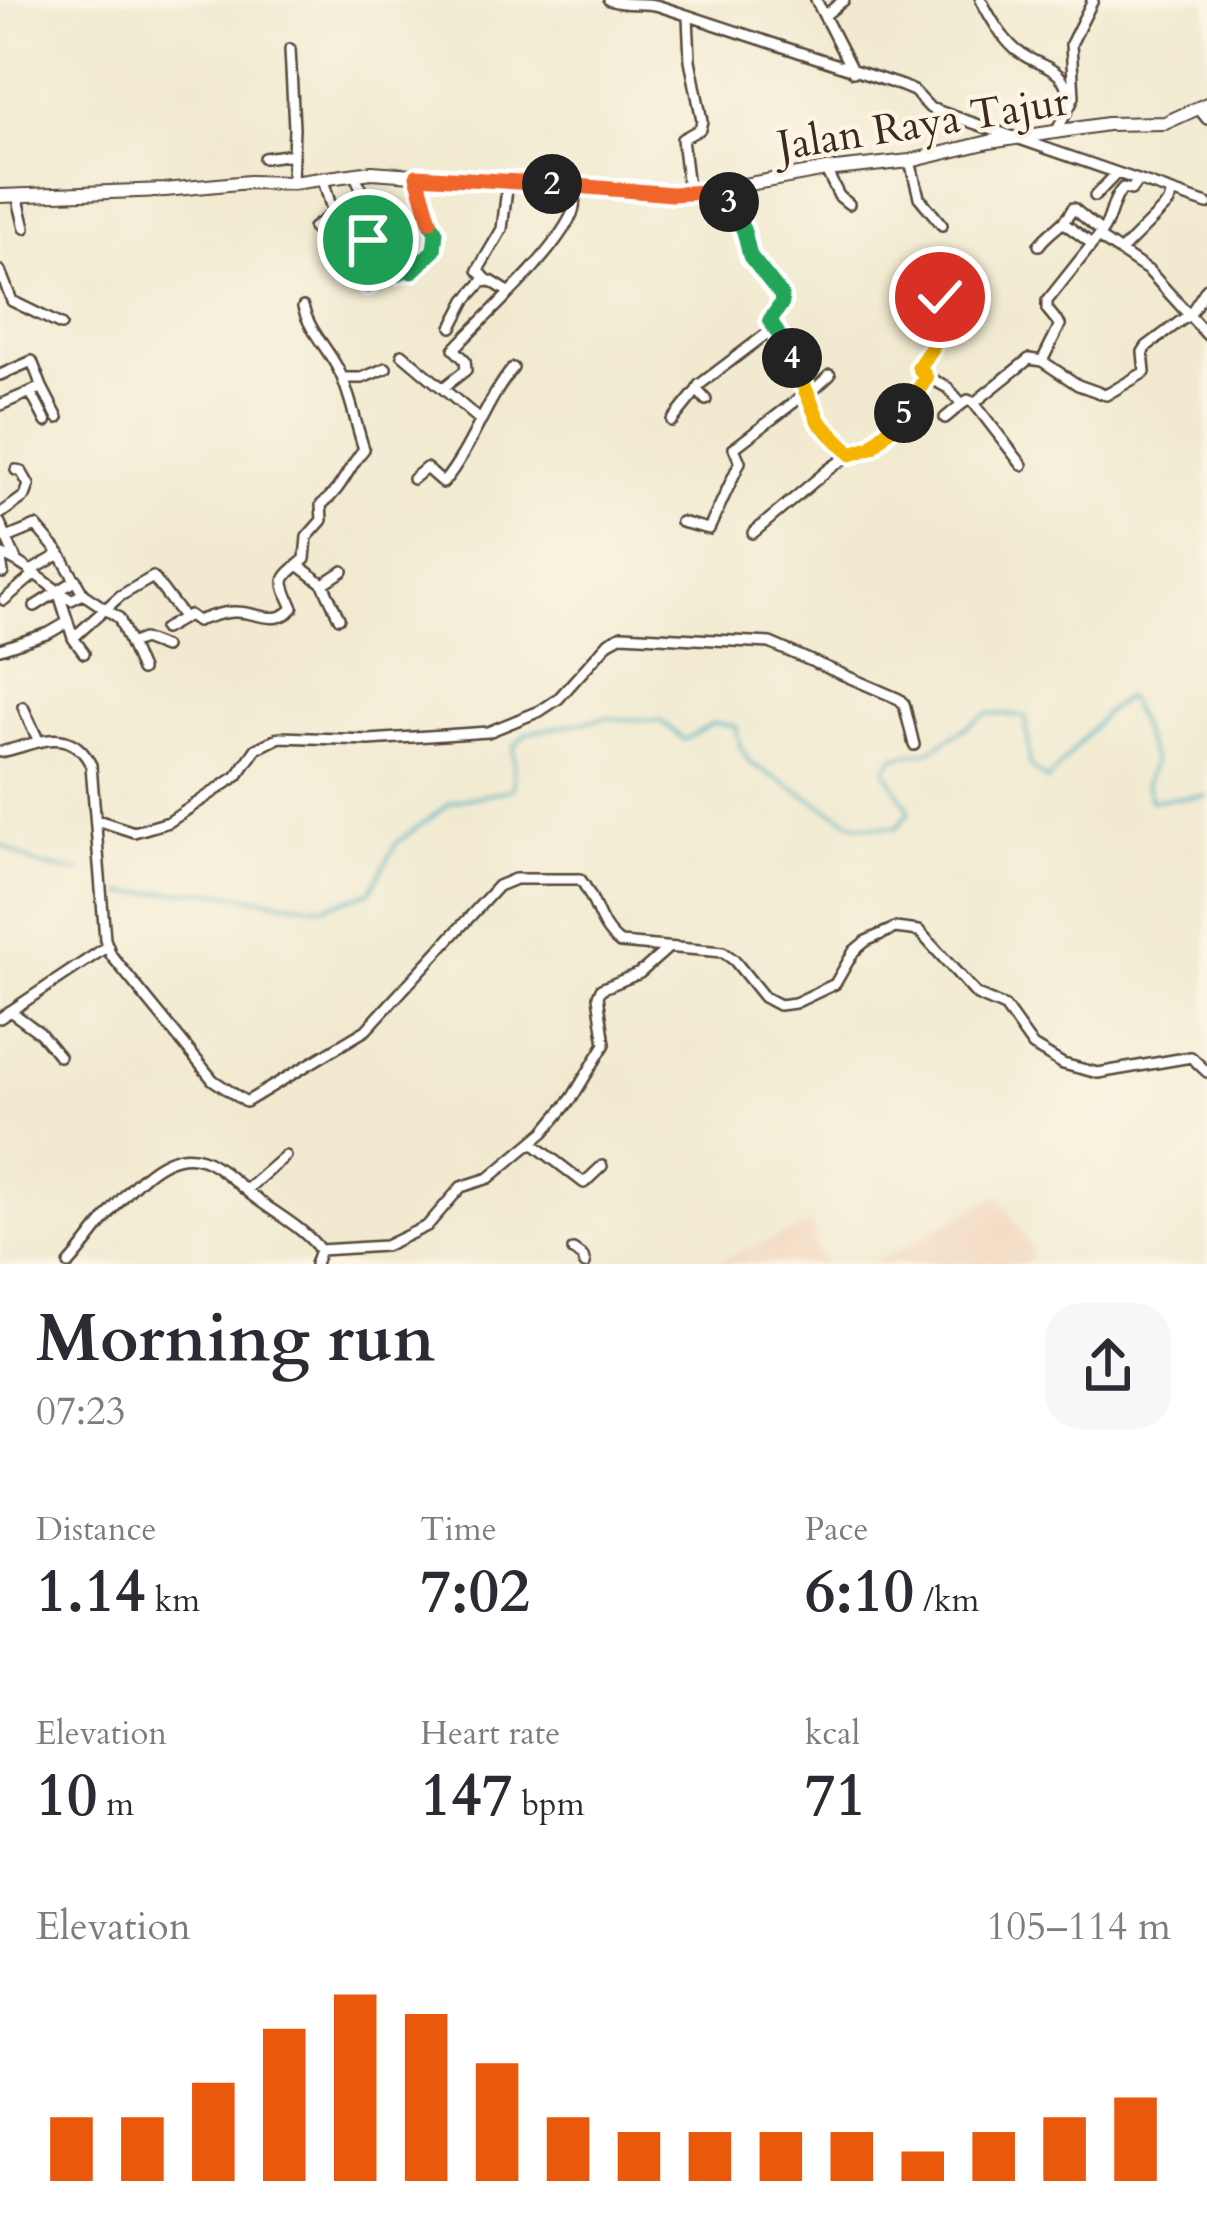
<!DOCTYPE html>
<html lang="en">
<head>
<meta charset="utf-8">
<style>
  body { margin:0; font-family:Cardo,serif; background:#f7f7f7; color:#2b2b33; height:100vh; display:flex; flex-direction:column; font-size:45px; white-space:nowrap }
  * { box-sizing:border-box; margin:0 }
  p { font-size:39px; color:#7c7c81 }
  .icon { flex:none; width:66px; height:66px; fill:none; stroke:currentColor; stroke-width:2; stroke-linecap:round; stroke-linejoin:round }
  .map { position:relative; height:1264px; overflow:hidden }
  .drawer { display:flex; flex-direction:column; background:#fff; flex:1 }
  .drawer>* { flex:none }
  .pin { position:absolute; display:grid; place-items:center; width:102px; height:102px; color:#fff; margin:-51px; border:6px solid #fff; border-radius:50%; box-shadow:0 3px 12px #0007 }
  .km { position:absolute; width:60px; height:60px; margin:-30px; border-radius:50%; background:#222; color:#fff; font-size:33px; line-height:60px; text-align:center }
  .round { display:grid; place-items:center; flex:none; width:126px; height:126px; border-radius:36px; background:#f7f7f7 }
  .summary { display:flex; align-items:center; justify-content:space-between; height:204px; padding:0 36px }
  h1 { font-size:66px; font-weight:700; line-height:90px }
  .figures { display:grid; grid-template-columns:repeat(3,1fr); gap:18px; height:204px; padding:12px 36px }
  .figures div { display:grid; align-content:center }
  .figures b { font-size:60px; font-weight:700 }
  .figures small { font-size:33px; font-weight:400 }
  .figures p { font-size:33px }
  .chart { height:336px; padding:24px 36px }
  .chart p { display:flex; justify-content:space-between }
  .chart svg { width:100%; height:216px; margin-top:12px; stroke:#ea580c; stroke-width:6 }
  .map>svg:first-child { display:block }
  .built { fill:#f1d5bd }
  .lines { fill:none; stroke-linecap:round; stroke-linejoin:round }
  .stream { stroke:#40adbf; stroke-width:3 }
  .minor-casing { stroke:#564739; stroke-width:14 }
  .major-casing { stroke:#564739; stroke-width:16 }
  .minor { stroke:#fff; stroke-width:9 }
  .major { stroke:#fff; stroke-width:12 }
  .split-1-casing { stroke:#fff; stroke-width:24 }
  .split-2-casing { stroke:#fff; stroke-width:24 }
  .split-3-casing { stroke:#fff; stroke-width:24 }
  .split-4-casing { stroke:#fff; stroke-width:24 }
  .split-5-casing { stroke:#fff; stroke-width:24 }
  .split-6-casing { stroke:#fff; stroke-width:24 }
  .split-1 { stroke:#22a559; stroke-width:15 }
  .split-2 { stroke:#f0652b; stroke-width:15 }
  .split-3 { stroke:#f0652b; stroke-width:15 }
  .split-4 { stroke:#22a559; stroke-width:15 }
  .split-5 { stroke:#f5b400; stroke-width:15 }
  .split-6 { stroke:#f5b400; stroke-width:15 }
  .labels { text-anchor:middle; stroke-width:9; stroke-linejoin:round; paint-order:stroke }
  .street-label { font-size:42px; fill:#3b2a1e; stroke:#fcf5e5 }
</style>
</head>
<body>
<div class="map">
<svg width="1207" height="1264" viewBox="0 0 1207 1264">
  <rect width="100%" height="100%" fill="#fcf5e5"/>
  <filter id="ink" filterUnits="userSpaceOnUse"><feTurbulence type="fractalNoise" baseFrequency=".00833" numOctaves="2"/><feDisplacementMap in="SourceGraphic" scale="24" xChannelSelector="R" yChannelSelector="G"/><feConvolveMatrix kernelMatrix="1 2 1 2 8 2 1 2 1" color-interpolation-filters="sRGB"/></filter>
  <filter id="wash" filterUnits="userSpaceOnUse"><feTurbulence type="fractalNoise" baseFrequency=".004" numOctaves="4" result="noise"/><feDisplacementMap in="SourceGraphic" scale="48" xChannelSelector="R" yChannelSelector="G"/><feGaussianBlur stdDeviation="2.7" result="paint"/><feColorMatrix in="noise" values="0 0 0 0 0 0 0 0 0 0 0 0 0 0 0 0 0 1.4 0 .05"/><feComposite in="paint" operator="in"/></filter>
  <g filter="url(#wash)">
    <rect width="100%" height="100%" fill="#f1ead0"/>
    <path class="built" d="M999 1195 1032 1250 1027 1264H874Z
      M812 1223 815 1255 828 1264H712Z"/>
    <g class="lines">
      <path class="stream" d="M1207 700V706
        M0 844 38 865 80 872
        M122 894 204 891 324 907 370 892 397 842 452 802 513 789 514 746 527 733 607 718 661 721 684 740 714 723 736 726 740 746 750 763 856 825 897 828 910 811 885 770 894 757 929 751 988 713 1026 717 1030 766 1047 781 1105 713 1125 698 1131 703 1153 761 1146 784 1151 800 1207 796"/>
    </g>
  </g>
  <g filter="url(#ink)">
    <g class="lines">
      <defs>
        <path id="minor" d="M609 0C628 7 640 1 659 6L902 86 914 91 930 108 1207 204
          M816 0 853 72
          M981 0C990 17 1001 37 1016 50 1043 71 1062 62 1072 102L1056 132
          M824 16 844 0
          M688 17 690 60 702 121 700 129 682 139 689 195
          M290 49 294 128 292 183
          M1074 97 1071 44 1093 0
          M1199 109 1207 119
          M264 158 293 154
          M910 161 919 197 942 225
          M826 170 839 196 849 204
          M355 175 367 203
          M323 180 333 213 313 228 368 286 387 266 399 274 406 268 411 272 435 250C436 226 423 201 417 176
          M721 191 741 223 750 256 781 295 782 303 770 319C775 332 786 341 791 353 807 399 814 419 851 454
          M17 195 25 228
          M1095 196 1117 173
          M1065 224 1092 244
          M1102 232C1112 218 1111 200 1123 188L1131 190 1138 180
          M1039 245C1050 230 1064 226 1073 208L1102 232 1098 237 1149 271 1207 335
          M1120 252 1169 203 1172 192
          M346 265 368 240 348 217
          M0 271 12 301 61 325
          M487 280 478 270 502 229 508 181
          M452 327 466 300 482 282 491 281 507 291
          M402 354 480 420
          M1042 361 1078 385 1106 395 1145 372 1143 352 1147 346 1190 314 1207 288
          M0 375 32 361 42 387 0 405
          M343 378H362L386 368
          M926 378 919 367C938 332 936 322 940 286
          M42 387 58 418
          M443 388 466 370 465 360 454 349C489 312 551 258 572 214 576 205 575 195 575 186
          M31 393 46 422
          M807 396 830 375
          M706 400 697 390 699 385 774 328
          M974 403 1029 359 1042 361 1060 325 1047 309V301L1098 237
          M945 418 962 404
          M672 421 697 390
          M413 479 426 468 443 483C473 446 484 404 513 368
          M0 514 25 496 29 485 21 471 16 470
          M681 522 709 529 740 462 734 448 805 394
          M0 523 16 560
          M753 533 829 469 851 454 872 447 897 423 928 377 948 388 962 404 968 400 974 403 1022 465
          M7 538 36 526 60 554
          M0 554C27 564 47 585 71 600L83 594 60 554 31 571
          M0 554 3 573
          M298 565 323 584 339 618
          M323 584 343 571
          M58 591 73 638 84 653
          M83 594 119 618 141 670
          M4 600 35 574
          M35 606 76 580
          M164 629 189 615 197 621C209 617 224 611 236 612 258 612 276 627 293 608 279 577 280 580 305 559L307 537 322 520 321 505C343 488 347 469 364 449 356 425 351 398 341 375 330 350 310 333 303 307
          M73 638 120 596 153 577 184 618
          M130 644 143 639 164 647
          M0 649 49 633 68 622
          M23 707 39 742
          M0 752C36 745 69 722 91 765L105 939 111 955 213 1080 246 1102 366 1030 498 886 515 879H580C597 900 597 926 620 943L723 952 734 960 764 997 779 1005 795 1003 835 984 854 951 866 941 895 928 919 931 977 995 1005 1007 1033 1046 1063 1064 1098 1073 1191 1057 1207 1072
          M97 820 134 832 169 822 237 776 256 749 280 737 369 740 488 732 540 711 558 699 609 642 622 635 770 643 899 699 904 704 914 745
          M10 1011 40 1033 59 1056
          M0 1018 108 946
          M532 1143 584 1183 602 1166
          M246 1190 285 1156
          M320 1250 385 1246 427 1226 461 1187 489 1178 544 1132 572 1098 605 1044 598 996 601 989 640 973 667 949
          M573 1250 583 1257 585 1264
          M69 1264C98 1234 150 1140 202 1159 221 1166 238 1185 254 1197 276 1214 304 1228 320 1250L315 1264"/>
        <path id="major" d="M0 196 165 190 249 182 292 183 372 172 689 195 826 170 910 161 989 142 1107 124 1165 123 1207 104"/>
      </defs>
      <use href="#minor" class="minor-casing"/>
      <use href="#major" class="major-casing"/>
      <use href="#minor" class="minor"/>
      <use href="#major" class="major"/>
    </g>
  </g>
  <g class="lines" filter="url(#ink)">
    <defs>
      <path id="split-1" d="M368 240 346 265 368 286 387 266 399 274 406 268 411 272 434 250 436 232 430 221"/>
      <path id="split-2" d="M430 221 417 176 552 184"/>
      <path id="split-3" d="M552 184 672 194 721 191 729 202"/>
      <path id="split-4" d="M729 202 744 231 750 256 781 295 782 303 770 320 792 358"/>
      <path id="split-5" d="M792 358 819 422 851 454 872 447 904 413"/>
      <path id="split-6" d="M904 413 926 378 919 367 932 348 940 297"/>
    </defs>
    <use href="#split-1" class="split-1-casing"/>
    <use href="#split-2" class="split-2-casing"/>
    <use href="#split-3" class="split-3-casing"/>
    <use href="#split-4" class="split-4-casing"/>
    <use href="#split-5" class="split-5-casing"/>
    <use href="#split-6" class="split-6-casing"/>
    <use href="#split-1" class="split-1"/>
    <use href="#split-2" class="split-2"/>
    <use href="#split-3" class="split-3"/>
    <use href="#split-4" class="split-4"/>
    <use href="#split-5" class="split-5"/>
    <use href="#split-6" class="split-6"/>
  </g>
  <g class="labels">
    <g class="street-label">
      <text transform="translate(923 122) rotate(-9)" y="15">Jalan Raya Tajur</text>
    </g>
  </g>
</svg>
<div class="pin" style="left:368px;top:240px;background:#1e9e55"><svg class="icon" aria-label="arrive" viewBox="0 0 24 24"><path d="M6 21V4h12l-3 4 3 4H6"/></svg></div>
<div class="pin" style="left:940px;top:297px;background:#d93025"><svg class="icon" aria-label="check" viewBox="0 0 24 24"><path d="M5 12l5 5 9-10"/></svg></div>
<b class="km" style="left:552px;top:184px">2</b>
<b class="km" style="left:729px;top:202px">3</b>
<b class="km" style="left:792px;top:358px">4</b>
<b class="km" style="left:904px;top:413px">5</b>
</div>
<section class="drawer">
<div class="summary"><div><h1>Morning run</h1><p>07:23</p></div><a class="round"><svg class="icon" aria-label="share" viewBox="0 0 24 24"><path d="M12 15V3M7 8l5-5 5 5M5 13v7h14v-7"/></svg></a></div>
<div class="figures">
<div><p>Distance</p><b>1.14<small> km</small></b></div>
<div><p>Time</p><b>7:02</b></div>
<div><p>Pace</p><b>6:10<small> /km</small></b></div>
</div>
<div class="figures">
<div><p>Elevation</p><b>10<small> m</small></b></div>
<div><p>Heart rate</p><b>147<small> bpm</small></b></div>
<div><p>kcal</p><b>71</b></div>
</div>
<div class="chart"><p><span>Elevation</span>105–114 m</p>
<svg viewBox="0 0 160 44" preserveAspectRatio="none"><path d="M5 44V31M15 44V31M25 44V24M35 44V13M45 44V6M55 44V10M65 44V20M75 44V31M85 44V34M95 44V34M105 44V34M115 44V34M125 44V38M135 44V34M145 44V31M155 44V27"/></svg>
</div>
</section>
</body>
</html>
